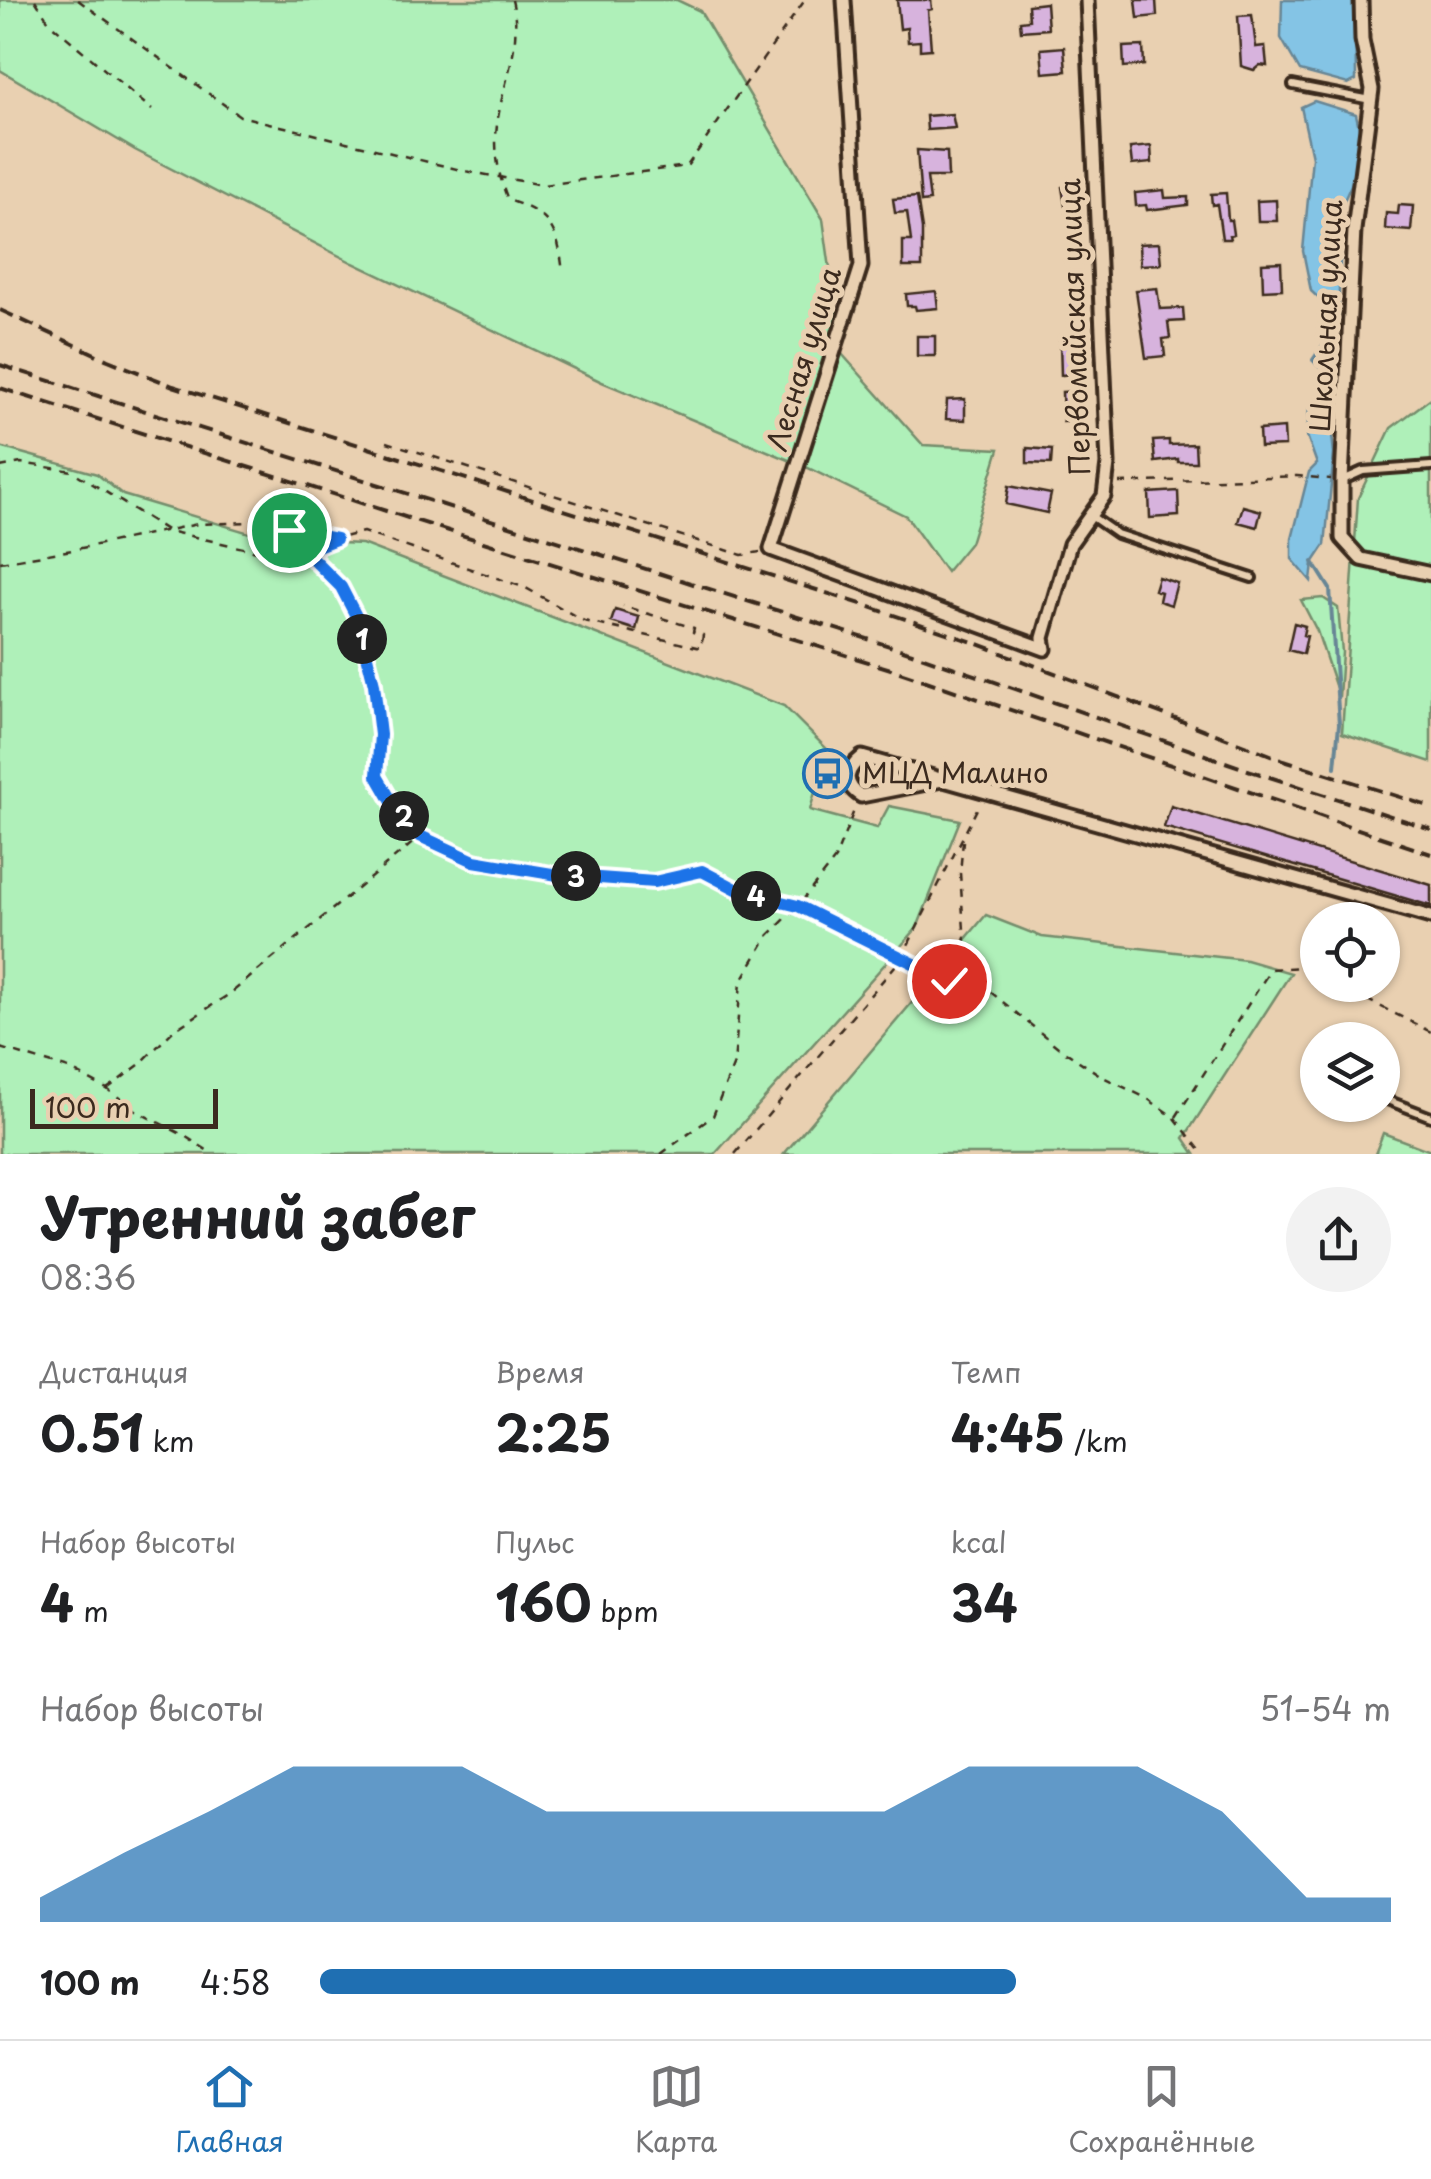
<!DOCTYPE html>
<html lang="ru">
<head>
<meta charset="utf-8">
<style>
  body { margin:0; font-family:"Playpen Sans",sans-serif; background:#f2f2f2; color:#202124; height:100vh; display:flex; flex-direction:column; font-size:38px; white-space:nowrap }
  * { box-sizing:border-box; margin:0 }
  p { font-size:32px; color:#757577 }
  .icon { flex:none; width:55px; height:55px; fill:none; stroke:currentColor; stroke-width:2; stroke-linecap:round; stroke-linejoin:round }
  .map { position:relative; height:1154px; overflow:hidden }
  .panel { display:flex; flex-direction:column; background:#fff; flex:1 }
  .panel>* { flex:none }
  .tools { position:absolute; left:1300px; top:902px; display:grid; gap:20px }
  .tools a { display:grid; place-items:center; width:100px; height:100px; border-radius:50%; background:#fff; box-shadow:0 2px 8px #0004; font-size:50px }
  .scale { position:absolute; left:30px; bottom:25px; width:188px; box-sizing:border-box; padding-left:10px; border:5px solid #3b2a1e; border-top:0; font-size:28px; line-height:35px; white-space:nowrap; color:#3b2a1e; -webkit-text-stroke:8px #e9d0b1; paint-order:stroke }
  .pin { position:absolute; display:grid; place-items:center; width:85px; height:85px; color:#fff; margin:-42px; border:5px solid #fff; border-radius:50%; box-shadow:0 2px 10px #0007 }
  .km { position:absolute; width:50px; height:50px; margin:-25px; border-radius:50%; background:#222; color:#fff; font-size:28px; line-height:50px; text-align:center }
  .round { display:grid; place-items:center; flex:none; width:105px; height:105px; border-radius:52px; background:#f2f2f2 }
  .head { display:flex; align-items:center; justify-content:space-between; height:170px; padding:0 40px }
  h1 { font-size:55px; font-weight:700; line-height:75px }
  .stats { display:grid; grid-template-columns:repeat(3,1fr); gap:15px; height:170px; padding:10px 40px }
  .stats div { display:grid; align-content:center }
  .stats b { font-size:50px; font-weight:700 }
  .stats small { font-size:28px; font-weight:400 }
  .stats p { font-size:28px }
  .chart { height:280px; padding:20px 40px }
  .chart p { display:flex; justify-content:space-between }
  .chart svg { width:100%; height:180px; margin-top:10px; fill:#1f6fb2; opacity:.7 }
  ul { padding:0 40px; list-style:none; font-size:32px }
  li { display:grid; grid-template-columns:160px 120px 1fr; align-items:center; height:75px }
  li i { height:25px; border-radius:12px; background:#1f6fb2 }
  .tab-bar { display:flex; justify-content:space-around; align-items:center; height:140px; border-top:2px solid #e0e0e0; background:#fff; font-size:28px; color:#757577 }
  .tab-bar a { display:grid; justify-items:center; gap:5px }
  .tab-bar .current { color:#1f6fb2 }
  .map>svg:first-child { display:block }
  .green { fill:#aff0b9; stroke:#758d6c; stroke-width:2.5 }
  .water { fill:#84c4e5; stroke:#678695; stroke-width:2.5 }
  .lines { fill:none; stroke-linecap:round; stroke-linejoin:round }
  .stream { stroke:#678695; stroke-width:4 }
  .building { fill:#d7b3dd; stroke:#3b2a1e; stroke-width:2.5 }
  .service-casing { stroke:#3b2a1e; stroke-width:14 }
  .minor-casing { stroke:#3b2a1e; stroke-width:19 }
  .path { stroke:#3b2a1e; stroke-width:2.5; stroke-dasharray:8 8; stroke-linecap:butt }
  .service { stroke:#e9d0b1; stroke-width:6 }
  .minor { stroke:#e9d0b1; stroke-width:11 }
  .rail { stroke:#3b2a1e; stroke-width:4; stroke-dasharray:15 8; stroke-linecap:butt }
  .route-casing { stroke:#fff; stroke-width:20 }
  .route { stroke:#1a73e8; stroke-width:12 }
  .labels { text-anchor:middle; stroke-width:10; stroke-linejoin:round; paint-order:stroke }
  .street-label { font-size:28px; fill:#3b2a1e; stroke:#e9d0b1 }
  .poi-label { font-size:28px; fill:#3b2a1e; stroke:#e9d0b1; text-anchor:start }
</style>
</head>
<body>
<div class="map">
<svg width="1431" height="1154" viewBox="0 0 1431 1154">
  <rect width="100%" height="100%" fill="#e9d0b1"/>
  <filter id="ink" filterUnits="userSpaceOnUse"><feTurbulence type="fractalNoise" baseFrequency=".01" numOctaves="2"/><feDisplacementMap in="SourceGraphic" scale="20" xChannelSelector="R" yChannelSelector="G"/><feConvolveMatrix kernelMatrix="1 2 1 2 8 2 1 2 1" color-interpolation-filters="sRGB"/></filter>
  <g filter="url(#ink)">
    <path class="green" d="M0 0H677L700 11 823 219 842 354 923 445 999 449 970 543 946 572 906 516 808 468 602 382 353 263 135 150 0 70Z
      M1431 398V762L1342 733 1358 498 1391 428Z
      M0 447 97 474 123 495 273 540 362 544 784 706 827 749 810 810 877 828 889 806 960 820 917 928 715 1154H0Z
      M1323 598 1338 608 1342 652 1339 697 1317 631 1301 600Z
      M986 915 1042 937 1246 960 1291 973 1184 1138 1195 1154H784Z
      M1383 1133 1431 1151V1154H1375Z"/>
    <path class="water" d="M1282 0H1355L1356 80 1348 84 1300 71 1281 38Z
      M1314 101 1356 114 1362 142 1355 176 1342 205 1338 317 1334 320 1330 309 1311 291 1303 251 1312 157 1301 107Z
      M1329 406 1334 454 1325 545 1313 563 1311 581 1292 559V539L1309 472 1317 464 1307 436 1309 408Z"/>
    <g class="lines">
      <path class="stream" d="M1324 410 1335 381 1313 360 1331 334 1334 317
        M1313 562 1330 589 1339 724 1335 767"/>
    </g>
    <path class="building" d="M897 0H931L932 9 928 10 931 49 920 50V41L908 42 907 28 900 29Z
      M1136 0H1156L1157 16 1138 18Z
      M1046 3 1048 29 1021 31 1020 21 1029 20 1028 5Z
      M1252 15 1256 47 1265 46 1267 66 1260 65 1254 70 1241 66 1238 16Z
      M1143 46 1144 65 1124 67 1123 47Z
      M1064 47 1066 71 1043 73 1041 49Z
      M952 114 955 128 927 130 926 116Z
      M1151 146 1152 163 1132 165 1130 148Z
      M917 150 947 152 948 177H927L930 201 921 202Z
      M1078 185 1079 192 1086 191 1087 201 1077 203 1078 210 1066 212 1062 187Z
      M1164 190 1165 198 1188 197V205L1147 210 1146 205 1136 206 1135 193Z
      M1226 193 1228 220H1231L1233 234 1229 235 1230 239H1222L1217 204 1212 205 1211 194Z
      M917 197 922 229V267H903V241H911L907 212 895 213 893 199Z
      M1276 200 1277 221H1258L1257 201Z
      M1399 205 1413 206 1411 231 1385 229 1386 213 1398 214Z
      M1159 243 1161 264 1140 265 1139 244Z
      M1281 262 1282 289 1263 290 1262 263Z
      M1157 288 1160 309 1183 308 1184 321 1168 322 1170 338 1163 339 1165 356 1146 358 1136 290Z
      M936 291 938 308 916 310 915 306H907L906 294Z
      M917 336H935V356H917Z
      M1060 340H1080L1081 373 1061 375Z
      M1082 391 1083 421 1063 422 1062 392Z
      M965 399V420L946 419 947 400Z
      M1284 428 1285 446 1260 447 1259 430Z
      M1169 440V445L1195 444 1196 462H1178V459L1155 462 1153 441Z
      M1027 448 1052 450 1051 464 1027 463Z
      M1009 486 1051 494 1047 513 1006 504Z
      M1178 491 1179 516 1150 518 1149 493Z
      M1243 506 1261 511 1257 527 1238 522Z
      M1158 577 1177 583 1171 605 1159 601 1161 592 1154 590Z
      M615 610 639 617 636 630 611 622Z
      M1294 623 1305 626 1303 635 1307 636 1303 654 1288 650Z
      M1171 806 1431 885V906L1164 827Z"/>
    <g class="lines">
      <defs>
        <path id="service" d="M1293 85 1371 100
          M1343 480 1363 471 1431 466
          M1091 516 1117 534 1252 578
          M1382 1098 1431 1117"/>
        <path id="minor" d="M844 0 861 266 771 549 1045 649 1043 638 1070 544 1104 496 1108 464 1087 0
          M1361 0 1362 40 1372 89 1354 230 1342 480V538L1361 559 1431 574
          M942 780 861 796C841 783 847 769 862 757L1431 917"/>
      </defs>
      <use href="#service" class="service-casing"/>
      <use href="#minor" class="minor-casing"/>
      <path class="path" d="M35 0 50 23 152 110
        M78 0 240 116 465 171 543 185 687 166 805 0
        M512 0C525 52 497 90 496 139 496 161 500 180 508 200 551 214 558 229 563 273
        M387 442 742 555 760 552
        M0 467 21 463 72 471 168 531 270 554 305 551 336 539 363 532 526 588 584 621 701 648 703 635 693 632 694 628 623 606
        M1119 483 1297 476 1331 479
        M306 552 341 587 358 619 373 684 380 735 377 776 392 802 420 835
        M0 562 72 550 198 524 253 522 333 538
        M963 841 960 873 965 944 987 988
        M1338 985 1431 1032
        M0 1048 69 1069 107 1089 140 1113 183 1135 213 1154
        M107 1089 139 1065 173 1031 231 993 421 836 473 861 558 875 654 882 702 871 745 893 798 906 901 959 949 981 987 989 1058 1047 1103 1077 1148 1099 1175 1118 1203 1154
        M1176 1117 1271 969 1302 967 1318 975
        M661 1154 713 1116 734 1064 741 982 768 936 798 906 835 859 855 808
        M735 1154 901 959 980 803"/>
      <use href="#service" class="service"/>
      <use href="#minor" class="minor"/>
      <path class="rail" d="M0 310 108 360 173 386 864 605 973 642 1284 760 1431 807
        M0 365 912 653 1251 771 1431 829
        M0 388 521 554 894 670 1431 854"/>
    </g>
  </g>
  <g class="lines" filter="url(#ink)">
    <defs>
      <path id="route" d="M289 530 336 539 305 551 341 587 358 620 374 684 380 735 377 776 392 802 420 836 474 861 558 875 654 882 702 871 744 893 798 906 949 981"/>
    </defs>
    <use href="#route" class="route-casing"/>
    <use href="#route" class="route"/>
  </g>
  <defs>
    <symbol id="bus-ring" viewBox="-11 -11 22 22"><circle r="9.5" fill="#e9d0b1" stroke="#1f6fb2" stroke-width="1.5"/><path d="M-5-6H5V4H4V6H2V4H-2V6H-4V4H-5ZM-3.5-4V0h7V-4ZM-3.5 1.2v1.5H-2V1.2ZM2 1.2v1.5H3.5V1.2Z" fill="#1f6fb2"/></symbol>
  </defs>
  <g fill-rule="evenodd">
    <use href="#bus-ring" x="800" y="746" width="55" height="55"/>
  </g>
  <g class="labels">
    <g class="street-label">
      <text transform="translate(1326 316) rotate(-87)" y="10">Школьная улица</text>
      <text transform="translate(1075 327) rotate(-92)" y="10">Первомайская улица</text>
      <text transform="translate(804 359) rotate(-73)" y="10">Лесная улица</text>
    </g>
    <g class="poi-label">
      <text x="862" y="783">МЦД Малино</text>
    </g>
  </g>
</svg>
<div class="tools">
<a><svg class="icon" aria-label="locate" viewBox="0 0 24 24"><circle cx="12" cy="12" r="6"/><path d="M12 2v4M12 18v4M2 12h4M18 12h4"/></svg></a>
<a><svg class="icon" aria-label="layers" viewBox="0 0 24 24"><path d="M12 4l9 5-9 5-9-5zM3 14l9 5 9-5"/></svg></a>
</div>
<div class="scale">100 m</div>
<div class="pin" style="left:289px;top:530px;background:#1e9e55"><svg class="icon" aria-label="arrive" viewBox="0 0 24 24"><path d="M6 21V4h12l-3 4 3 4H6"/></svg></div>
<div class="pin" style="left:949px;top:981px;background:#d93025"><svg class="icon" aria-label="check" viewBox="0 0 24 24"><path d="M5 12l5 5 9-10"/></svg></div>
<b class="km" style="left:362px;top:639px">1</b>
<b class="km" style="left:404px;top:816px">2</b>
<b class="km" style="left:576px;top:876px">3</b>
<b class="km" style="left:756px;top:896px">4</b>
</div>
<section class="panel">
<div class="head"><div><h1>Утренний забег</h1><p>08:36</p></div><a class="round"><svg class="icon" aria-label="share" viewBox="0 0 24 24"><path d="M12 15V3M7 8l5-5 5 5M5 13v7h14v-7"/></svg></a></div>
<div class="stats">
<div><p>Дистанция</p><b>0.51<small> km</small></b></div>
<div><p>Время</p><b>2:25</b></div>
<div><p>Темп</p><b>4:45<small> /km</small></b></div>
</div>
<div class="stats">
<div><p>Набор высоты</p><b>4<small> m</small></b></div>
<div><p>Пульс</p><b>160<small> bpm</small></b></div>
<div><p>kcal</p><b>34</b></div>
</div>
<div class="chart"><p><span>Набор высоты</span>51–54 m</p>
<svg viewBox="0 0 160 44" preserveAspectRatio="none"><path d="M0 44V38L10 27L20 17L30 6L40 6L50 6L60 17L70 17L80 17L90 17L100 17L110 6L120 6L130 6L140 17L150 38L160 38V44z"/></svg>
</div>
<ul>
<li><b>100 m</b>4:58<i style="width:65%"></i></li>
</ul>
</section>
<nav class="tab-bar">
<a class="current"><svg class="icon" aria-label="home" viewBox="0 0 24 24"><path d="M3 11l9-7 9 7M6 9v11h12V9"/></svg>Главная</a>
<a><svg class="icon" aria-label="map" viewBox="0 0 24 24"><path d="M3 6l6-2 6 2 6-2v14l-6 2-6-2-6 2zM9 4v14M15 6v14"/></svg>Карта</a>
<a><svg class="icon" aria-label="saved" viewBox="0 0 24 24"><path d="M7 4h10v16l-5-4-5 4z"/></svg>Сохранённые</a>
</nav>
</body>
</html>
